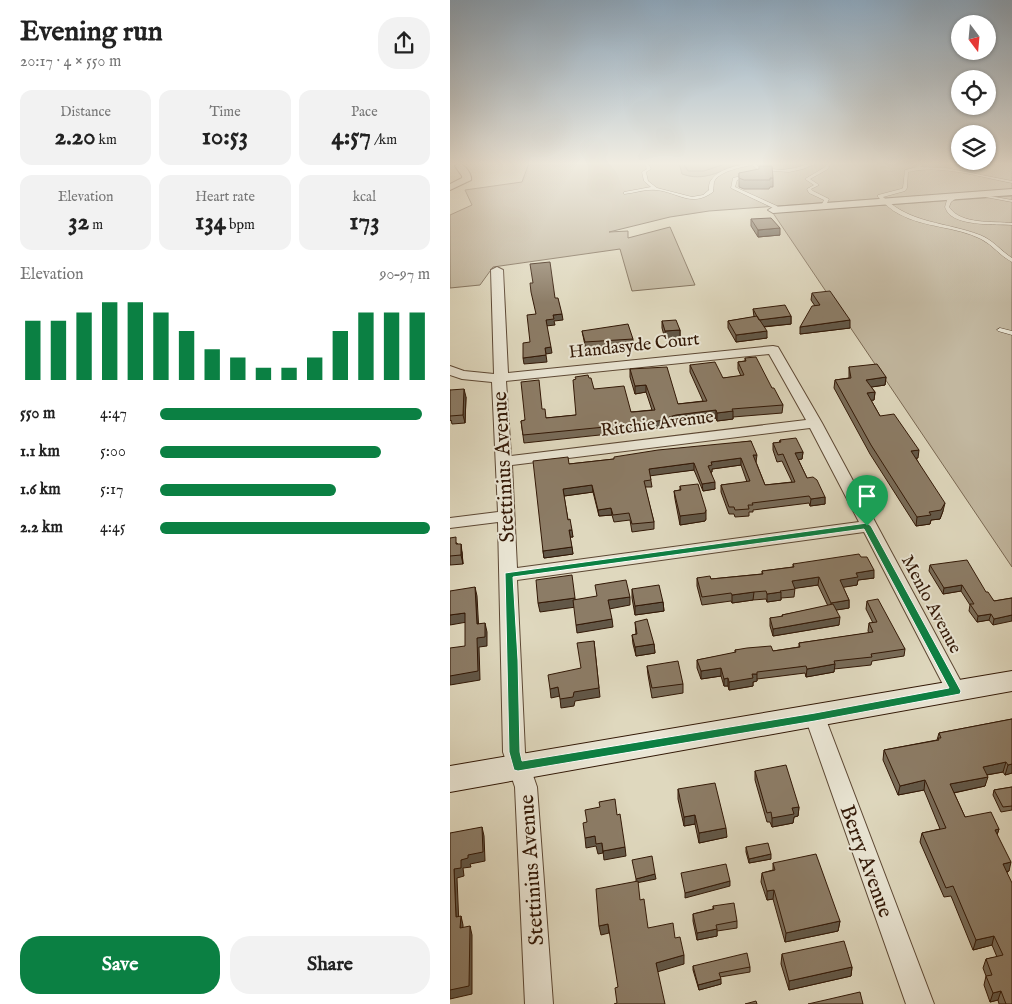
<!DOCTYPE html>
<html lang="en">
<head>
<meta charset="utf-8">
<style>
  body { margin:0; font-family:"IM FELL English",serif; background:#f2f2f2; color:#222; height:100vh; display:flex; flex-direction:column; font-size:19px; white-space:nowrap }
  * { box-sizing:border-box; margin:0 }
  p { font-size:16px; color:#767676 }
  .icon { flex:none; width:28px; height:28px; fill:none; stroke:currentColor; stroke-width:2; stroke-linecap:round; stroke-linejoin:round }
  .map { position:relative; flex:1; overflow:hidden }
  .drawer { display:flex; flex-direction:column; background:#fff; width:450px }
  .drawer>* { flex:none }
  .needle { width:32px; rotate:164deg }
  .tools { position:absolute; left:501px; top:15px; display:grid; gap:10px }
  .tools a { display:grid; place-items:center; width:45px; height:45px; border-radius:50%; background:#fff; box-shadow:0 1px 4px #0004; font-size:25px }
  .pin { position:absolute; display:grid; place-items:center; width:42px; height:42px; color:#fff; margin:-51px -21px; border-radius:50% 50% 50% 0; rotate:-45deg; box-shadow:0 0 5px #0007 }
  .pin .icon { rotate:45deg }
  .round { display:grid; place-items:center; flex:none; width:52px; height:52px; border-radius:20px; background:#f2f2f2 }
  .head { display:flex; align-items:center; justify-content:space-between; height:85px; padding:0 20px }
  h1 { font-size:28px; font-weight:700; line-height:38px }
  .figures { display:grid; grid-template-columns:repeat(3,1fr); gap:8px; height:85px; padding:5px 20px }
  .figures div { display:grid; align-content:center; border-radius:12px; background:#f2f2f2; text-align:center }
  .figures b { font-size:25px; font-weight:700 }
  .figures small { font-size:14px; font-weight:400 }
  .figures p { font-size:14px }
  .chart { height:140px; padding:10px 20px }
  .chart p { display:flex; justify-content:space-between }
  .chart svg { width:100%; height:90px; margin-top:5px; stroke:#0b8043; stroke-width:6 }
  .action { display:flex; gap:10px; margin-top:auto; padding:10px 20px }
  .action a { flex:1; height:58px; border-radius:20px; background:#0b8043; color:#fff; font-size:20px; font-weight:700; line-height:58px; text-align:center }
  .action a+a { background:#f2f2f2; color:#222 }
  ul { padding:0 20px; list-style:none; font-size:16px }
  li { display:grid; grid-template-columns:80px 60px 1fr; align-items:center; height:38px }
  li i { height:12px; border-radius:6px; background:#0b8043 }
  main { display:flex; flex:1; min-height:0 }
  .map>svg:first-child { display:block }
  .green { fill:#c2b79f; stroke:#7a6852 }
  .water { fill:#a4977f; stroke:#76644f }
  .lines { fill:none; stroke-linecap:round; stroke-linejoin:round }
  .shore { stroke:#6b5842; stroke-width:1 }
  .lane-casing { stroke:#5d4834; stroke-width:1 }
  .street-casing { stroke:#5d4834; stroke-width:2 }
  .secondary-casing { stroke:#321806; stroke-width:2 }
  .lane { fill:#eae6d5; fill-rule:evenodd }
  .street { fill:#eae6d5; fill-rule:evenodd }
  .secondary { fill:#eae6d5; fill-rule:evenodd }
  .wall { fill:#786b58; stroke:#321806 }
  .shaded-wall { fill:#625747; stroke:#321806 }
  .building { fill:#8c7c66; stroke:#321806 }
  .route { fill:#0b8043; stroke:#fff; fill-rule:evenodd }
  .labels { text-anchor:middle; stroke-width:4; stroke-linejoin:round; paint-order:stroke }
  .street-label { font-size:18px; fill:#321806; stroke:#eae6d5 }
  .near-street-label { font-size:21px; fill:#321806; stroke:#eae6d5 }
</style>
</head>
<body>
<main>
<section class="drawer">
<div class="head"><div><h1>Evening run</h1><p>20:17 · 4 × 550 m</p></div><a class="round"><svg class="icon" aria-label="share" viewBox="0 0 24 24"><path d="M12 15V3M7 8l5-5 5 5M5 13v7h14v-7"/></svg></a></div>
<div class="figures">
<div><p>Distance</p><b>2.20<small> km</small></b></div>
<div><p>Time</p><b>10:53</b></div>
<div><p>Pace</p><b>4:57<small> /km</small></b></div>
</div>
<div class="figures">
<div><p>Elevation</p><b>32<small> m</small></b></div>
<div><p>Heart rate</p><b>134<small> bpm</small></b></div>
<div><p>kcal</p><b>173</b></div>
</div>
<div class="chart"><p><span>Elevation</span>90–97 m</p>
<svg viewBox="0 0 160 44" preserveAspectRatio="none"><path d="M5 44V15M15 44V15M25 44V11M35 44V6M45 44V6M55 44V11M65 44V20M75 44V29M85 44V33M95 44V38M105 44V38M115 44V33M125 44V20M135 44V11M145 44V11M155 44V11"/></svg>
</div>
<ul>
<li><b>550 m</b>4:47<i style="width:97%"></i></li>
<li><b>1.1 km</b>5:00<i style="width:82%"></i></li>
<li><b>1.6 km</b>5:17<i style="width:65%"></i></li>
<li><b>2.2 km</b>4:45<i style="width:100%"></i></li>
</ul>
<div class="action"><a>Save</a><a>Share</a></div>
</section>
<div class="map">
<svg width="562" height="1004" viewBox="0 0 562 1004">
  <rect width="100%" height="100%" fill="#dfd8be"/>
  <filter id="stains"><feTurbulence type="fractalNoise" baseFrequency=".004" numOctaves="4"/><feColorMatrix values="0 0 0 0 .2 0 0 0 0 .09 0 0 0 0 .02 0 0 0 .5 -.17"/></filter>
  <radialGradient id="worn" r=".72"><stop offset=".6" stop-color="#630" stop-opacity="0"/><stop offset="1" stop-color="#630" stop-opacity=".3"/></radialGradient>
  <path class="green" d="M79 163H562V189L259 211 220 217 159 232 178 231V238L220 227 245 285 182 291 170 249 43 267 30 285 0 288V215L22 205 15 190 72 182Z
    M562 196V567L323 213Z"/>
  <path class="water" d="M229 163H291C271 171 254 182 232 174Z"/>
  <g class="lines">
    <path class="shore" d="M233 163 238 171H254L278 163"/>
    <defs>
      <path id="lane" d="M194 163H198L201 169 196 172 198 181 207 188 242 197 253 195 259 190C259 186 259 182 262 179 270 168 290 165 303 163L311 168 332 170 345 168 362 163H367L353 169 339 172 311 170 301 176 287 180 285 187 327 206 329 210 327 211 323 208 281 188 283 178 299 174 307 169 302 165C292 167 271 171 265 180 263 183 264 188 263 192 241 208 228 192 206 190 195 189 185 193 174 194V192L201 187 194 181 192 172 197 169Z
        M377 163H381L378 169 360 179 369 185 361 189 363 191 379 199 375 207H373L371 206 374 200 359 193 357 189 364 185 355 179 375 167Z
        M470 163H474L471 167 496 168 562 181V183C530 177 490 164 458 172L457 188 455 191 433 197C461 224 496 222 530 235 543 240 551 251 562 258V262C550 256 543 245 531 239 505 226 475 228 449 214 441 210 435 204 428 197V195L451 189 453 188 455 170 467 167Z
        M528 194 562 200V202L530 196H528Z
        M507 195 509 196 501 202 499 207C511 225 543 221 562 223V225C545 224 512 226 499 214 497 212 496 209 495 207L497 200Z
        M550 328 562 331V335L548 331 547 330Z"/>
      <path id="street" d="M9 163C15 165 22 174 21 180L0 190V184L12 178V176L5 166Z
        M562 189V195L323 213 318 210 323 207Z
        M47 267 53 270 58 373 323 346 328 347 372 423 516 691 513 696 506 699 499 696 414 532 67 580 75 752 87 787 103 1004H75L65 787 53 752 48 522 0 528V518L48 512 42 382 12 379 0 375V366L14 371 44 374 41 270ZM319 354 356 420 61 456 56 381ZM360 428 409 522 67 568 62 465Z
        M365 709 372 711 375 717 484 1004H456L355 717 358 711Z"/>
      <path id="secondary" d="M562 671V691L0 792V766Z"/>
    </defs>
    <use href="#lane" class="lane-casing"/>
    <use href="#street" class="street-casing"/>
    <use href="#secondary" class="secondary-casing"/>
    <use href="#lane" class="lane"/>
    <use href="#street" class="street"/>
    <use href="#secondary" class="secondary"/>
  </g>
  <path class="wall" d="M289 173 323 178V187H320L319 189H294L289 187Z
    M301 219 330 235 308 237 301 226Z
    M362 293 400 328 350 334 365 306 361 300Z
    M303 309 341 316V324L314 327 317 338 286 342 278 328V321L304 317Z
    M212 321 230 330V337L215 339 212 328Z
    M132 331 183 339V346L136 350Z
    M295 358 322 388 333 405 332 413 283 417V419L267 421 266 418 226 423 220 424V426L197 430 74 443 71 421 75 420 92 409 96 418 126 415 144 389 181 412 202 410 196 392 185 394 180 377V369L228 404 253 401 240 372V365L273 378 291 376 288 369V362L295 361Z
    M399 367 436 377 435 385 421 387 425 392 424 400H421L430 416 468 458H466L493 511 490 519 481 520 480 524 466 526 420 454 384 388 385 380 399 378Z
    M0 390 16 397 15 423 2 424 1 420 0 421Z
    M330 440 353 452 352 459H348L357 478 375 497V504L360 506 359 503 303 510V512H299V516L285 517 284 514H279L271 492V485L297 482 291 465 262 469V472H261L265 489 253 491 244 470 200 475 202 487H195L204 522V529L182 532 180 520 164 522 162 515 149 516 143 492 114 496 118 520 123 537H120L123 554 94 558 93 551 119 464 164 459 301 441 306 462 315 485 342 482 332 461 327 462 323 450V443H329Z
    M230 486 256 519 255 521 230 525 225 499 224 491 230 490Z
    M0 538 8 544 12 552 13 564 0 565Z
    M343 564 424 578 408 580 407 585 393 587 399 600V608L386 610 389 625 323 636 320 626V618L332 617V615L378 606 368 585 345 588 344 597 331 598V600L317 602 316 599 303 600 282 603 281 601 252 605 247 586V578L261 579 312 574V571L343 567Z
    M480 565 536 592 544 601 562 598 543 625 539 620 527 622 519 611 520 605 511 591 493 594 479 571Z
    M182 589 213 602 214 611 185 615 182 598Z
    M417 601 455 649 454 656 422 661 421 665 384 669V672L356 677 355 673 307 679V681L303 682V686L279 690 278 686H274L271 676 251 679 247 668V660L285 653V650L323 651 349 647V643L419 633 418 631 419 623H423L416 609Z
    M185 622 204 644 205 653 186 656 183 644 182 635 186 634Z
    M197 666 233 684V693L202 698 198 675Z
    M562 719V773L555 775 553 772 537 775 535 786 504 793 515 817 549 829 547 835 559 871 557 872 562 1004H549L548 1000 540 1002 534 985 536 976 533 968 536 959 547 957 542 945 523 950 501 896 494 897 470 842 472 833 490 829 474 790 448 795 433 760 434 750 487 740 489 733Z
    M305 771 349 807 348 816 344 817 343 823 322 827 320 822H317L305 780Z
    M562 787V810L551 812 543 795 544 790Z
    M228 789 277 837 249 843 245 824 234 826 228 799Z
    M296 847 321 859 299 863 296 852Z
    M323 863 390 921 388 931 335 942 323 899 317 900 311 882 312 873 323 870Z
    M263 906 287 921V928L267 931V936L247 940 243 921V914L263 909Z
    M332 954 402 967 401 976 339 990 331 964Z
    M243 966 300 967V972L270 977 271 984 249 990 243 970Z"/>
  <path class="shaded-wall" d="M330 228V235L308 237V230Z
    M112 314 113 320 104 321 105 325 96 326V320L103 315Z
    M341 316V324L309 327V320Z
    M400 320V328L350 334V327Z
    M230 330V337L215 339V331Z
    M317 331V338L286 342V335Z
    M101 347 102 353 96 354 95 348Z
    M96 355 97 362 74 364 73 358Z
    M436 377 435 385 415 388 416 380Z
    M196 385V392L185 394V386Z
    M14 389 16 397 15 423 13 415Z
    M425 392 424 400 416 401 417 393Z
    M266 410V418L226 423 220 424V426L197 430 196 423 226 415Z
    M283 411V419L267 421V413Z
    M469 450 468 458 460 459 461 451Z
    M353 452 352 459 345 460V453Z
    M303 455H307L306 462H303Z
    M291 458V465L262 469V472L258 473V466L261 462Z
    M244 463V470L199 476V469Z
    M265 482V489L253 491 252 484Z
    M142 485 143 492 114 496 113 489Z
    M375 497V504L360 506 361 499Z
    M495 503 493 511 490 519 481 520 480 524 466 526 467 517Z
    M161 508 162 515 149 516 148 510Z
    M256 510V519L255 521 230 525V516Z
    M119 530H122L123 537H120Z
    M11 544 12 552 13 564 11 555Z
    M122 547 123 554 94 558 93 551Z
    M424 570V578L408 580 407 585 389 588 390 580 406 573Z
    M369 577 368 585 341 589 342 581Z
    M512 585 511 591 493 594 494 588Z
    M25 587 27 596 29 633 27 624Z
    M304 592 303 600 282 603V595Z
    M331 592V600L317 602V594Z
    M180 597V605L159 609 158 600Z
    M125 598 126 607 90 612 88 603Z
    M399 600V608L380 611 381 603Z
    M213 602 214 611 185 615V606Z
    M15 613 17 622 0 625V615Z
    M541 614 539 620 527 622 528 616Z
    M562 615V621L543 625 544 619Z
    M390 617 389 625 323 636V629Z
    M162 619 163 627 127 633 126 625Z
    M35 623 37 632V646L29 647 30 680 0 685V676L27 638Z
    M144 641 150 697 125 701 124 706 111 708 110 699 124 692Z
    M204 644 205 653 186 656 185 647Z
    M385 664 384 672 356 677 357 669Z
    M271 668V676L251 679V671Z
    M302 674H307V681L303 682V686L279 690V682Z
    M278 678V686H274V679Z
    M108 687 110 696 101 698 100 689Z
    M556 762 553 772 530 776 533 767Z
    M562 764V773L555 775 558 765Z
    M538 777 535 786 498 794 500 784Z
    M475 780 474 790 448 795 450 786Z
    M349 807 348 816 344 817 343 823 322 827V818L342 808Z
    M245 815V824L234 826V817Z
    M32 827 34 836 35 861 20 864 21 867 13 868 14 876 7 878 9 926 6 917 4 869 11 860 18 855Z
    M276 828 277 837 249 843V833Z
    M549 829 546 838 545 830Z
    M145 836 152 843 153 853 148 854 146 846 136 848 135 838Z
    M175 847 176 856 154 860 153 851Z
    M321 854V859L299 863V859Z
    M561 862 559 871 550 873 553 864Z
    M205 874 206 879 186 883V879Z
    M280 881V886L235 898V893Z
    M324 890 323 899 317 900V891Z
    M11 916 13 925V937L10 928Z
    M390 921 388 931 335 942 336 933Z
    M158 924 159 933 151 935 149 926Z
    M20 926 22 935V994L0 999V990Z
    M267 929V936L247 940V933Z
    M544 936 542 945 523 950 526 940Z
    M234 955V964L207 972 206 963Z
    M402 967 401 976 339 990V981Z
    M271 979V984L249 990 248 985Z
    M551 991 548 1000 540 1002 543 993Z"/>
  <path class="building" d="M309 166H322L323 178H320V180H294L289 178V173L309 169Z
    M321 218 330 228 308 230 301 219Z
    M100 262 105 298H108L112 314 103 315 104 319 96 320 101 347 95 348 96 355 73 358V343L80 342 77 315 86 314 81 292 80 283H83L80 264Z
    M380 291 400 320 350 327 362 306 370 305 362 293Z
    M335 305 341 316 309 320 303 309Z
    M307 316 317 331 286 335 278 321Z
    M226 320 230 330 215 331 212 321Z
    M178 324 183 339 135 342 132 331Z
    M306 357 322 388H324L333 405 282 409 283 411 267 413 266 410 226 415 219 417 220 419 196 423 73 435 71 421 75 420 71 382 89 380 92 409H95L96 418 126 415 123 380 126 379 125 377 138 375 139 378H141L144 389 174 386 181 412H183L205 410 196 385 185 386 180 369 217 367 228 404 257 401 240 365 265 362 273 378 294 375 288 362 296 361 295 358Z
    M427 364 436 377 416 380 425 392 417 393 430 416 444 414 469 450 461 451 495 503 491 510 479 512 481 515 467 517 421 445 385 380 401 378 399 367Z
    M14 389 13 415 0 416V390Z
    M346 438 353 452 345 453 357 478 363 477 367 480 375 497 361 499 359 496 302 503 303 505H298L299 509 285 510 284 507H279L271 485 300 481 291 458 261 462 262 465 258 466 265 482 252 484 244 463 199 469 201 480 194 481 204 522 182 524 179 513 163 515 161 508 148 510 142 485 113 489 118 520 120 519 122 530H119L122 547 93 551 83 461 118 457 119 464 164 459V457L208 450 301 441 307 455H303L315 485 345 482 333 454 328 455 323 443 331 442 330 440Z
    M248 484 256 510 255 513 230 516 224 491 231 490 230 486Z
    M6 537V544H11V555L0 556V538Z
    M409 554 411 557H417L424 570 406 573 408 577 390 580 399 600 381 603 369 577 342 581 345 589 330 591 331 592 317 594 316 591 304 592 282 595 281 593 252 597 247 578 260 576 261 579 313 574 312 571 344 567 343 564Z
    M517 560 536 592H538L544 601 562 598V615L544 619 541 614 528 616 520 604H524L512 585 494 588 480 565Z
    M122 575 125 598 88 603 86 580Z
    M176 580 180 597 158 600 162 619 126 625 123 600 147 596 145 585Z
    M209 585 213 602 185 606 182 589Z
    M25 587 27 624 35 623V637L27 638 28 671 0 676V648L15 646V613L0 615V591Z
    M428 599 455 649 421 654 422 657 384 661 385 664 357 669 356 666 307 672V674H302L303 678 279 682 278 678 274 679 271 668 251 671 247 660 286 652 285 650 297 648 321 646 323 651 350 647 349 643 423 632 419 623 427 622 417 601Z
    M383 604 390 617 323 629 320 618 333 616 332 615Z
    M197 619 204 644 185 647 182 635 187 634 185 622Z
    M144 641 149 688 124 692 123 697 110 699 108 687 100 689 98 675 131 668 127 643Z
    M228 661 233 684 202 688 197 666Z
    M562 719V764L558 765 556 762 533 767 538 777 500 784 515 817 541 812 549 829 545 830 561 862 553 864 562 883V1004H556L551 991 543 993 536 976 542 975 536 959 553 955 544 936 526 940 503 886 496 888 472 833 496 828 475 780 450 786 434 750 489 740 488 738H491L489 733Z
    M336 765 349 807 342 808 344 814 322 818 321 812 317 813 305 771Z
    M265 783 276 828 249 833 245 815 234 817 228 789Z
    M562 787V806L553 807 544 790Z
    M165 799 167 815 170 814 175 847 153 851 152 843 146 844 145 836 135 838 133 823 137 822 135 810 150 807 149 802Z
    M32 827 33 852 18 855V858L11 860V868L4 869 6 917 11 916 10 928 20 926 19 986 0 990V833Z
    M318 843 321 854 299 859 296 847Z
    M366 854 390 921 336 933 324 890 317 891 312 873 325 870 323 863Z
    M202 856 205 874 186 879 182 860Z
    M276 864 280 881 235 893 231 873Z
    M188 881 190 900 194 899 198 928 223 923 225 938 230 937 234 955 206 963 215 1004H164L167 1003 165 988 168 987 158 924 149 926 146 889Z
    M284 903 287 921 266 925 267 929 247 933 243 914 264 909 263 906Z
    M394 941 402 967 339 981 332 954Z
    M297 953 300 967 269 973 271 979 248 985 243 966Z
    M410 992 413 1004H358Z
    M306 1001 307 1004H295Z"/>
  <linearGradient id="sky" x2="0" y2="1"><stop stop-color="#8da8be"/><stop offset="0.54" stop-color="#f1ede2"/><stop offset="1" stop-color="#f1ede2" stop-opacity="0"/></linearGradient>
  <rect width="562" height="303" fill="url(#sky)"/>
  <path class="route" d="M417 523 421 526 511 691 510 694 365 721 68 771 64 770 59 752 55 573ZM414 529 499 688 365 713 72 761 70 752 68 660 63 577Z"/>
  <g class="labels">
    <g class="street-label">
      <text transform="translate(184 345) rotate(-6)" y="6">Handasyde Court</text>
      <text transform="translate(207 423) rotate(-7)" y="6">Ritchie Avenue</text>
      <text transform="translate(482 604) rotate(62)" y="6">Menlo Avenue</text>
    </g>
    <g class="near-street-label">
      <text transform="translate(53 467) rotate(-93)" y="7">Stettinius Avenue</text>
      <text transform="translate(417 861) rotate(70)" y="7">Berry Avenue</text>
      <text transform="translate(81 870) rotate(-94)" y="7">Stettinius Avenue</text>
    </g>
  </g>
  <rect width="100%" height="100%" filter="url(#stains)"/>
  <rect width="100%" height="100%" fill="url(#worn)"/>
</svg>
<div class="tools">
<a><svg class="needle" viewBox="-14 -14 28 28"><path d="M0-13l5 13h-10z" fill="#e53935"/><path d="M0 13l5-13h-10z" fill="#767676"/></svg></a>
<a><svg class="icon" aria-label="locate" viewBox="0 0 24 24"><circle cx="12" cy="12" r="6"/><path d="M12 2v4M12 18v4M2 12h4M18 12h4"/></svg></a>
<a><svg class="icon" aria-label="layers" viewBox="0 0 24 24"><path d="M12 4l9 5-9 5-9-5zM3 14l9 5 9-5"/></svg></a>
</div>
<div class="pin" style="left:417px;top:526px;background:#1e9e55"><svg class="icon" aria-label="arrive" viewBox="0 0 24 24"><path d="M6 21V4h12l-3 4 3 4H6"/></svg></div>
</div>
</main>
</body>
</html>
